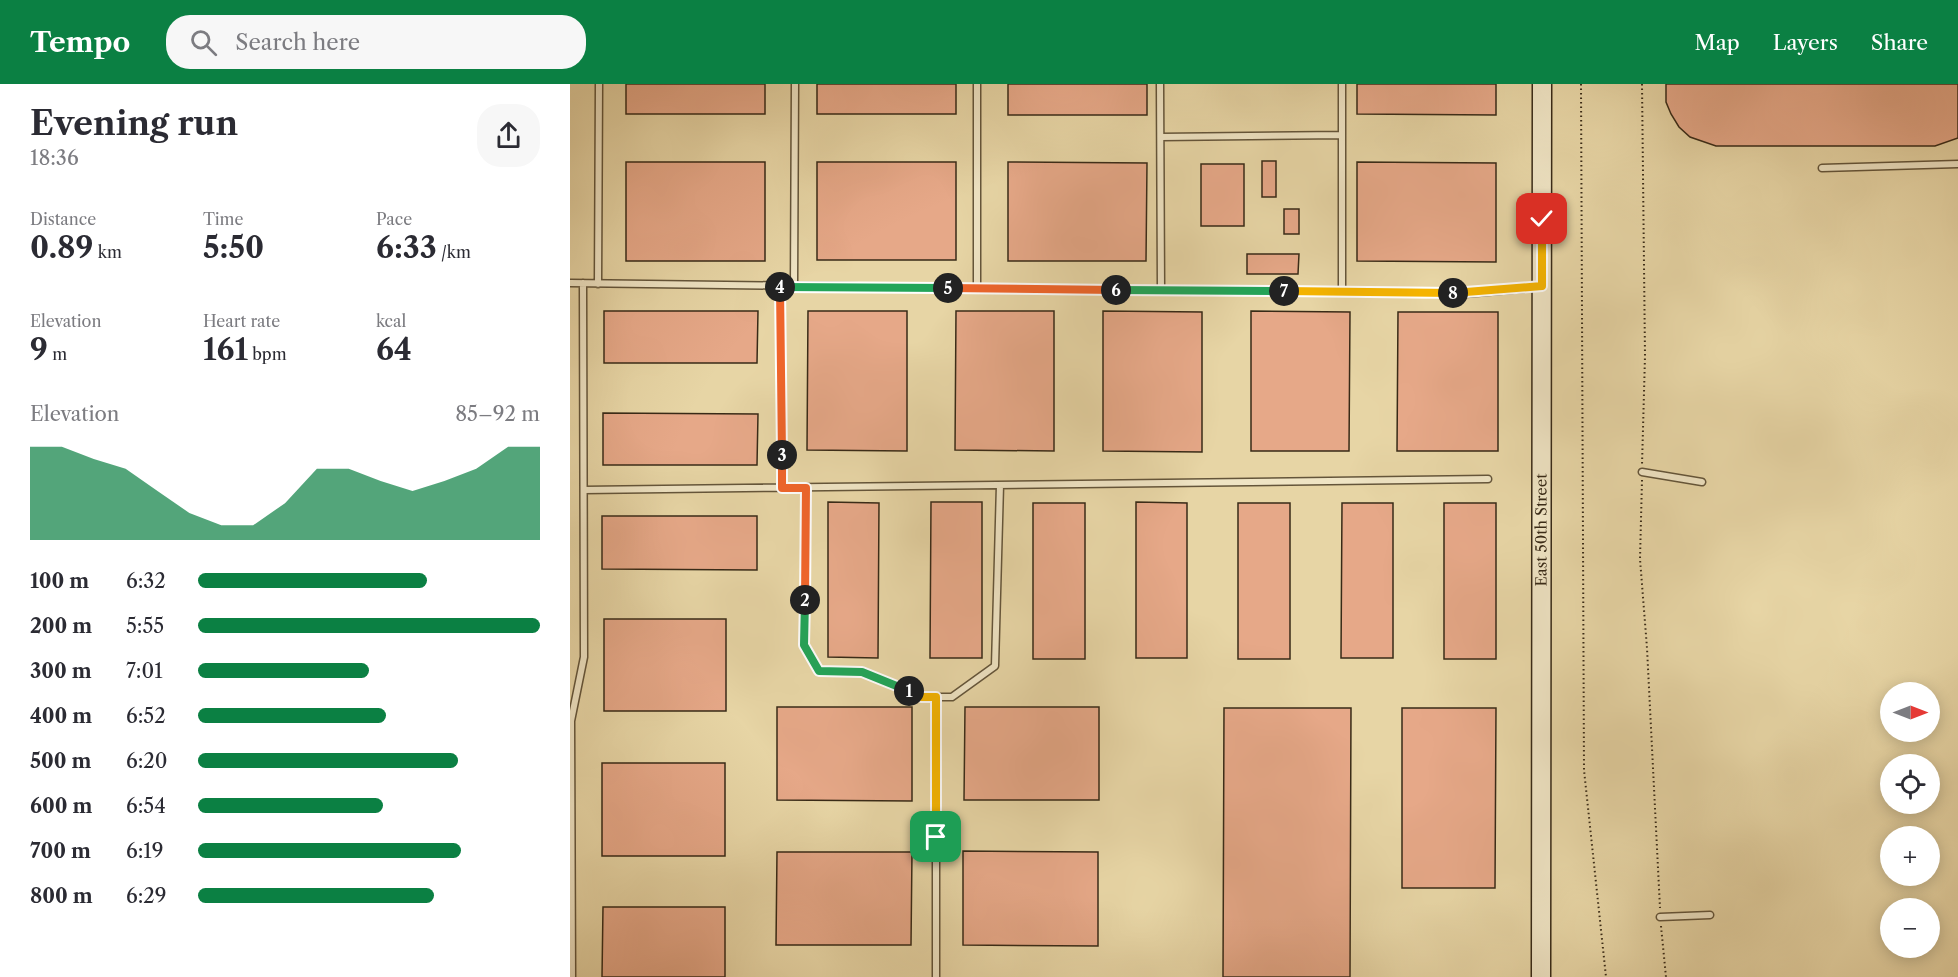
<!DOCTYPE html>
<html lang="en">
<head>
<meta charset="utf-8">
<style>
  body { margin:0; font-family:"Libre Caslon Text",serif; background:#f7f7f7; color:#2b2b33; height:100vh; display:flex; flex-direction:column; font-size:22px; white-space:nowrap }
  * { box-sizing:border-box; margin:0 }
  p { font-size:20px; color:#7c7c81 }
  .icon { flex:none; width:33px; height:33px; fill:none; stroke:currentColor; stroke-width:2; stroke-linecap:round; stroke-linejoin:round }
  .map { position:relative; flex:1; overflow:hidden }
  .details { display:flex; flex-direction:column; background:#fff; width:570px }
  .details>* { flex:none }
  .needle { width:39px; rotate:90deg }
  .buttons { position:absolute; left:1310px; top:598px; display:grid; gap:12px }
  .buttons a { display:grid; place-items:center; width:60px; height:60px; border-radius:50%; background:#fff; box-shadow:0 3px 15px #0003; font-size:30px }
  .pin { position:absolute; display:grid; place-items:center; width:51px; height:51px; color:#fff; margin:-26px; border-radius:12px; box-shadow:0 3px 9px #0006 }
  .km { position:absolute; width:30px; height:30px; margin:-15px; border-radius:50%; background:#222; color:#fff; font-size:16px; line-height:30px; text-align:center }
  .round { display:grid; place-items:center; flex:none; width:63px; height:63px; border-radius:24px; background:#f7f7f7 }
  .summary { display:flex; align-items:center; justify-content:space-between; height:102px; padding:0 30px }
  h1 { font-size:33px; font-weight:700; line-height:45px }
  .figures { display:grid; grid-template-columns:repeat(3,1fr); gap:9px; height:102px; padding:6px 30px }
  .figures div { display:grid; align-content:center }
  .figures b { font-size:30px; font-weight:700 }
  .figures small { font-size:16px; font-weight:400 }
  .figures p { font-size:16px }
  .chart { height:168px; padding:12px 30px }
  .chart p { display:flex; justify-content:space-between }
  .chart svg { width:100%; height:108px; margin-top:6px; fill:#0b8043; opacity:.7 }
  ul { padding:0 30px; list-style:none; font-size:20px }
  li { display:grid; grid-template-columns:96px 72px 1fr; align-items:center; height:45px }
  li i { height:15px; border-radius:8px; background:#0b8043 }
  header { display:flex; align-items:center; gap:36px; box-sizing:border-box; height:84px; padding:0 30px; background:#0b8043; color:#fff }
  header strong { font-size:28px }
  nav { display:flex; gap:33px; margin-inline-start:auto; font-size:21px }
  .search { width:420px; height:54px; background:#f7f7f7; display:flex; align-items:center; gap:15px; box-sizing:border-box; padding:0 21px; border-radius:24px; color:#7c7c81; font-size:22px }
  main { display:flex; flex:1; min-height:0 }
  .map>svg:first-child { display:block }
  .building { fill:#e6a888; stroke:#382a17; stroke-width:1.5 }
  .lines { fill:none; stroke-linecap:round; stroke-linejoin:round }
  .service-casing { stroke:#64553a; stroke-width:9 }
  .secondary-casing { stroke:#382a17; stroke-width:21 }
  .path { stroke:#382a17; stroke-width:2; stroke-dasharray:1.5 3; stroke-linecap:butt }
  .service { stroke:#efe4c4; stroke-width:6 }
  .secondary { stroke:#efe4c4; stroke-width:18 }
  .split-1-casing { stroke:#fff; stroke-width:12 }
  .split-2-casing { stroke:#fff; stroke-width:12 }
  .split-3-casing { stroke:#fff; stroke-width:12 }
  .split-4-casing { stroke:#fff; stroke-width:12 }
  .split-5-casing { stroke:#fff; stroke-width:12 }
  .split-6-casing { stroke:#fff; stroke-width:12 }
  .split-7-casing { stroke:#fff; stroke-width:12 }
  .split-8-casing { stroke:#fff; stroke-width:12 }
  .split-9-casing { stroke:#fff; stroke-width:12 }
  .split-1 { stroke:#f5b400; stroke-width:8 }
  .split-2 { stroke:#22a559; stroke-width:8 }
  .split-3 { stroke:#f0652b; stroke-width:8 }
  .split-4 { stroke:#f0652b; stroke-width:8 }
  .split-5 { stroke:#22a559; stroke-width:8 }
  .split-6 { stroke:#f0652b; stroke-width:8 }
  .split-7 { stroke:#22a559; stroke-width:8 }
  .split-8 { stroke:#f5b400; stroke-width:8 }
  .split-9 { stroke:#f5b400; stroke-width:8 }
  .labels { text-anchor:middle; stroke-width:6; stroke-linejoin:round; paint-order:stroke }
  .street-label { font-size:15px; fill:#382a17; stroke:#efe4c4 }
</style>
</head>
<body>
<header>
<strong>Tempo</strong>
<div class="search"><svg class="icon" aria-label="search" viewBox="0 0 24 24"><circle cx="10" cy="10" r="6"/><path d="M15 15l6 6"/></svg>Search here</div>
<nav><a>Map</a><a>Layers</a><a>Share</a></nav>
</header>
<main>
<section class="details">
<div class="summary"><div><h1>Evening run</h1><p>18:36</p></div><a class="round"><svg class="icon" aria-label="share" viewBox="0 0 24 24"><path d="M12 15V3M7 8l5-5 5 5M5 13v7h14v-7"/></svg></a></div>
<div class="figures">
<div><p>Distance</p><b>0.89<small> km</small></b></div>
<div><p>Time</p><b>5:50</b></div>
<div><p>Pace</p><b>6:33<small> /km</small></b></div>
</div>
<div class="figures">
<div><p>Elevation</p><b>9<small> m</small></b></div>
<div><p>Heart rate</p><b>161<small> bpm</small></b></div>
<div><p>kcal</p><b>64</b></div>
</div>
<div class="chart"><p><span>Elevation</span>85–92 m</p>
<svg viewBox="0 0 160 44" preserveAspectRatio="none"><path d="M0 44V6L10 6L20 11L30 15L40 24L50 33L60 38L70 38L80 29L90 15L100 15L110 20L120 24L130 20L140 15L150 6L160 6V44z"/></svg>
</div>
<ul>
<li><b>100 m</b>6:32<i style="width:67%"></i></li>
<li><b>200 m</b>5:55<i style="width:100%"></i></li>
<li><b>300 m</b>7:01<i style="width:50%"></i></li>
<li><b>400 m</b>6:52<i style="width:55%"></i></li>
<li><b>500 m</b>6:20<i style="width:76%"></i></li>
<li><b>600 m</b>6:54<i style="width:54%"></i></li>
<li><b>700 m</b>6:19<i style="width:77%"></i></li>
<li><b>800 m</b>6:29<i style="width:69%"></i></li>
</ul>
</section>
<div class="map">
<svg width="1388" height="893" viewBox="0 0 1388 893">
  <rect width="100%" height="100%" fill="#e7d5a5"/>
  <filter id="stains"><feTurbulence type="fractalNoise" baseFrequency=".00333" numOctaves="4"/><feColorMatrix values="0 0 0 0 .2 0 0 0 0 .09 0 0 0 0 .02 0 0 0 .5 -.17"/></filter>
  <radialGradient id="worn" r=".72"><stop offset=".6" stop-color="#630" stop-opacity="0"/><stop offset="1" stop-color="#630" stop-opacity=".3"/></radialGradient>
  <path class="building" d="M56 0H195V30H56Z
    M247 0H386V30H247Z
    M438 0H577V31H438Z
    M787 0H926V31L787 30Z
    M1096 0H1388V54L1365 62H1146L1120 53 1109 43 1101 30 1096 18Z
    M692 77H706V113H692Z
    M56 78H195V177H56Z
    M247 78H386V176H247Z
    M438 78 577 79 576 177H438Z
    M787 78 926 79V178L787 177Z
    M631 80H674V142H631Z
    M714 125H729V150H714Z
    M677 170H729L728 190H677Z
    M34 227H188L187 279H34Z
    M238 227H337V367L237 366Z
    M386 227H484V367L385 366Z
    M533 227 632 228V368L533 367Z
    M681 227 780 228 779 367H681Z
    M828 228H928V367H827Z
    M33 329 188 330 187 381H33Z
    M258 418 309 419 308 574 258 573Z
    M361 418H412V574H360Z
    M566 418 617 419V574H566Z
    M463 419H515V575H463Z
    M668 419H720V575H668Z
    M772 419H823V574H771Z
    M874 419H926V575H874Z
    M32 432H187V486L32 485Z
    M34 535H156V627H34Z
    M207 623H342V717L207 716Z
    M395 623H529V716H394Z
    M654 624H781L780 893H653Z
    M832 624H926L925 804H832Z
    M32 679H155V772H32Z
    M393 767 528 768V862L393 861Z
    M207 768H342L341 861H206Z
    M33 823H155V893H32Z"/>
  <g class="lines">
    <defs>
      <path id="service" d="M407 0V204
        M590 0 591 206
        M591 53 772 51
        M1252 84 1388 80
        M0 199 894 210 971 203
        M28 200 29 0
        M210 202 212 404
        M224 202 225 0
        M772 208V0
        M1072 388 1132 398
        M235 404V561L249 587 292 588 352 613H382L425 582 430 401
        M14 406 918 395
        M1090 833 1140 831
        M2 893 1 637 14 573 13 199
        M366 893V613"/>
      <g id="secondary">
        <path id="s1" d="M971 893 972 0"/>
      </g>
    </defs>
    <use href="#service" class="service-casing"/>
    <use href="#secondary" class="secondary-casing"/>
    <path class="path" d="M1011 0 1014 686 1036 893
      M1072 0 1075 272 1072 381
      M1072 396 1070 475 1077 564 1090 824
      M1091 842 1096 893"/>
    <use href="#service" class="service"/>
    <use href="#secondary" class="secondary"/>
  </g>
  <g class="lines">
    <defs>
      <path id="split-1" d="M339 607 352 613H366V753"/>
      <path id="split-2" d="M235 516 234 561 249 587 292 588 339 607"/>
      <path id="split-3" d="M212 371V404H236L235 516"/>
      <path id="split-4" d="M210 203 212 371"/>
      <path id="split-5" d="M210 203 378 204"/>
      <path id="split-6" d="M378 204 546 206"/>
      <path id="split-7" d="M546 206 714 207"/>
      <path id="split-8" d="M714 207 883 209"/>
      <path id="split-9" d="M883 209 972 202V135"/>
    </defs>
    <use href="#split-1" class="split-1-casing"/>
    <use href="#split-2" class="split-2-casing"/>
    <use href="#split-3" class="split-3-casing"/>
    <use href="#split-4" class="split-4-casing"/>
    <use href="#split-5" class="split-5-casing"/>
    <use href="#split-6" class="split-6-casing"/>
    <use href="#split-7" class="split-7-casing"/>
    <use href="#split-8" class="split-8-casing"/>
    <use href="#split-9" class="split-9-casing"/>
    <use href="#split-1" class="split-1"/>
    <use href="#split-2" class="split-2"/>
    <use href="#split-3" class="split-3"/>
    <use href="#split-4" class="split-4"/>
    <use href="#split-5" class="split-5"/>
    <use href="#split-6" class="split-6"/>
    <use href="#split-7" class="split-7"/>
    <use href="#split-8" class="split-8"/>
    <use href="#split-9" class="split-9"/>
  </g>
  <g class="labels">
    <g class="street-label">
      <text dy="5" stroke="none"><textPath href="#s1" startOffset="447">East 50th Street</textPath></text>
    </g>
  </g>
  <rect width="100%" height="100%" filter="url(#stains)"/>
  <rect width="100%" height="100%" fill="url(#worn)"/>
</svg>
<div class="buttons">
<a><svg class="needle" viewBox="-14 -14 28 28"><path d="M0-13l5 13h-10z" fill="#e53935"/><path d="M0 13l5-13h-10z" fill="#7c7c81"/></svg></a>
<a><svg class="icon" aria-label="locate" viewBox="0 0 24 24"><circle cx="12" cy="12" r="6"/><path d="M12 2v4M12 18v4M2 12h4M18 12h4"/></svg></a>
<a>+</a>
<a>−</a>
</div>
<div class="pin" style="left:366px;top:753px;background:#1e9e55"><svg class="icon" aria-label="arrive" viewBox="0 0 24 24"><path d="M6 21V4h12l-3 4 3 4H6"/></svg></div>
<div class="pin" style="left:972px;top:135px;background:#d93025"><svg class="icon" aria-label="check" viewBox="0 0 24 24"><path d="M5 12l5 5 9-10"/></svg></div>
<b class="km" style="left:339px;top:607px">1</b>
<b class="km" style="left:235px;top:516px">2</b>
<b class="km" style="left:212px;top:371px">3</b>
<b class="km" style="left:210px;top:203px">4</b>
<b class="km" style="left:378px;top:204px">5</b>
<b class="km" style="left:546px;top:206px">6</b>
<b class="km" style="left:714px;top:207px">7</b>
<b class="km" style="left:883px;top:209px">8</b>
</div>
</main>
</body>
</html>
